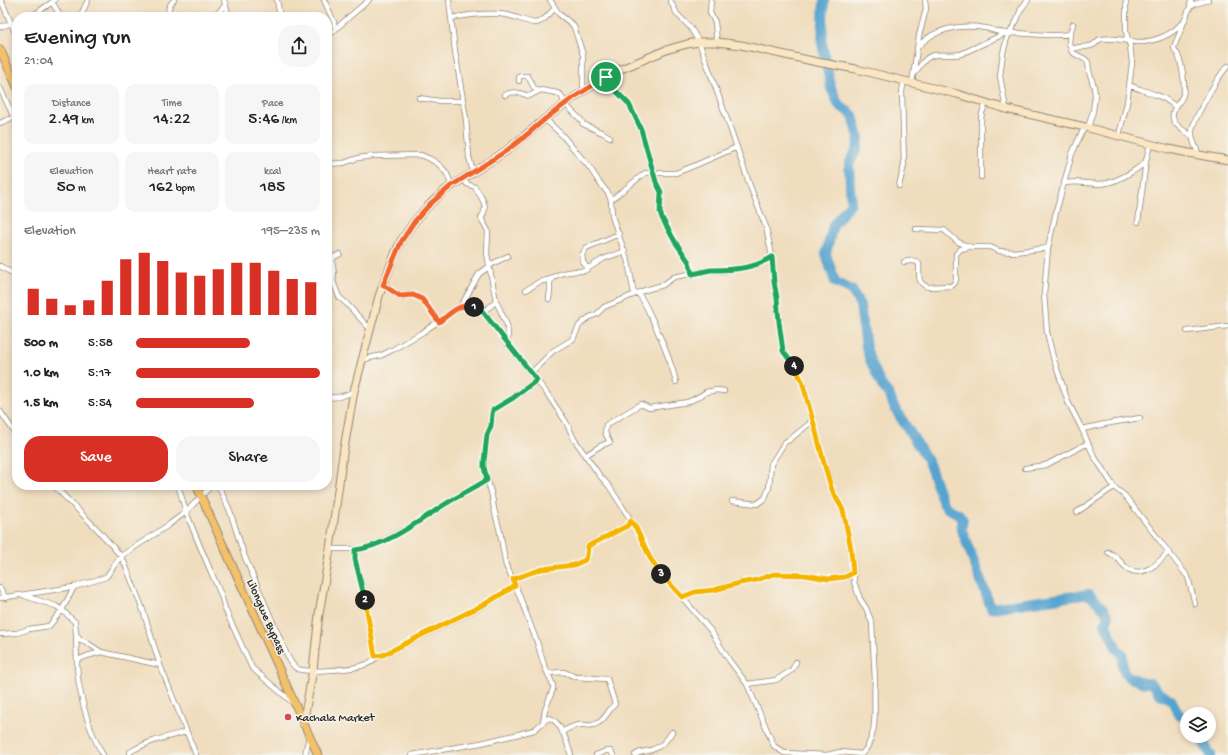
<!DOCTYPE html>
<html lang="en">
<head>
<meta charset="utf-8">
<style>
  body { margin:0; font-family:"Gochi Hand",sans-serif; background:#f6f6f6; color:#222; height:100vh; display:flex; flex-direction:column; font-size:15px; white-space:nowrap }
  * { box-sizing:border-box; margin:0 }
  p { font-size:13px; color:#767676 }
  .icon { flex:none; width:22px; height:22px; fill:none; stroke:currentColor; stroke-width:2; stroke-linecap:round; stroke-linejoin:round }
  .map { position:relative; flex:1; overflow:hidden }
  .panel { position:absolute; left:12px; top:12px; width:320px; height:478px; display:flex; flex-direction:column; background:#fff; border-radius:16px; box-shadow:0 2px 6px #0003 }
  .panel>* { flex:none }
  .fabs { position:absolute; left:1180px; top:707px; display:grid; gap:8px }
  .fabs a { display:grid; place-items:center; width:36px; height:36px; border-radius:50%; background:#fff; box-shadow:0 2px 6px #0003; font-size:20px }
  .pin { position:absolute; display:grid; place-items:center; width:34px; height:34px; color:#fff; margin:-17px; border:2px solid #fff; border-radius:50%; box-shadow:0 1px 4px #0007 }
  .km { position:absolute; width:20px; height:20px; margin:-10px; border-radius:50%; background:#222; color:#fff; font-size:11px; line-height:20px; text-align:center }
  .round { display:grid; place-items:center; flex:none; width:42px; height:42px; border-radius:16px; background:#f6f6f6 }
  .overview { display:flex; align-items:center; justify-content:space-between; height:68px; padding:0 12px }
  h1 { font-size:22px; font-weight:600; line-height:30px }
  .stats { display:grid; grid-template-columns:repeat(3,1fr); gap:6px; height:68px; padding:4px 12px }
  .stats div { display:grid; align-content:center; border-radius:10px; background:#f6f6f6; text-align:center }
  .stats b { font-size:17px; font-weight:600 }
  .stats small { font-size:11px; font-weight:400 }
  .stats p { font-size:11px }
  .chart { height:112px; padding:8px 12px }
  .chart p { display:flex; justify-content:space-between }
  .chart svg { width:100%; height:72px; margin-top:4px; stroke:#d93025; stroke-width:6 }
  .cta { display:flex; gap:8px; margin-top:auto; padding:8px 12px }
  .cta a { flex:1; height:46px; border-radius:16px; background:#d93025; color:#fff; font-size:16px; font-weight:600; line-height:46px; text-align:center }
  .cta a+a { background:#f6f6f6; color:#222 }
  ul { padding:0 12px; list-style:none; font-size:13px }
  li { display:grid; grid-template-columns:64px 48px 1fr; align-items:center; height:30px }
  li i { height:10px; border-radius:5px; background:#d93025 }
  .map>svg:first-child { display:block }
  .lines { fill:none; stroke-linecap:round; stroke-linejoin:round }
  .river { stroke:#55a3cf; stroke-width:10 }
  .street-casing { stroke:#8e8474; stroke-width:6 }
  .secondary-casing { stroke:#8e8474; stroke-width:9 }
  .primary-casing { stroke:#8e8474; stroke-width:9 }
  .street { stroke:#fff; stroke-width:4.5 }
  .secondary { stroke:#fbe6c3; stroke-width:7 }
  .primary { stroke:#f4c16a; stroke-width:7 }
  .split-1-casing { stroke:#fff; stroke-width:8 }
  .split-2-casing { stroke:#fff; stroke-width:8 }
  .split-3-casing { stroke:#fff; stroke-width:8 }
  .split-4-casing { stroke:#fff; stroke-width:8 }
  .split-5-casing { stroke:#fff; stroke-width:8 }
  .split-1 { stroke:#f0652b; stroke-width:5 }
  .split-2 { stroke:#22a559; stroke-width:5 }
  .split-3 { stroke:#f5b400; stroke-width:5 }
  .split-4 { stroke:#f5b400; stroke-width:5 }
  .split-5 { stroke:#22a559; stroke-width:5 }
  .poi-dot { fill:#d1495b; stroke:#f7f3e8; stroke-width:1.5 }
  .labels { text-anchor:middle; stroke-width:3; stroke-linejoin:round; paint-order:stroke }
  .street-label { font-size:12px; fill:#2b2b2b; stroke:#f7f3e8 }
  .poi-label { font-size:12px; fill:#2b2b2b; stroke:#f7f3e8; text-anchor:start }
</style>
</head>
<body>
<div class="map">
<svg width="1228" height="755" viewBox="0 0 1228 755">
  <rect width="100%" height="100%" fill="#f7f3e8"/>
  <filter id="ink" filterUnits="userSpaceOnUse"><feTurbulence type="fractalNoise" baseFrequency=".025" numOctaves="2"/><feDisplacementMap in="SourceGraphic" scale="8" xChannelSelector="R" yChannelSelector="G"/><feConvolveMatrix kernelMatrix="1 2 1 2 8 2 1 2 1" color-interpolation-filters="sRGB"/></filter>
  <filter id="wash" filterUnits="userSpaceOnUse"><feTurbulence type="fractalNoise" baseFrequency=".012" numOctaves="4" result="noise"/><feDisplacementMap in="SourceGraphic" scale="16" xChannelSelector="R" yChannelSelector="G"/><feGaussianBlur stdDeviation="0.9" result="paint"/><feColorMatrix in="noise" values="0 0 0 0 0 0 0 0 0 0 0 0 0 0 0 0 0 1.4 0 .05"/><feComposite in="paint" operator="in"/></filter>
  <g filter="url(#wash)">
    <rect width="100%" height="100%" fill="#f0ddbe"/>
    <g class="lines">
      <path class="river" d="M824 0 822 43 831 88 839 105 853 115 859 138 857 149 849 164 851 203 833 225 826 254 835 282 852 290 860 305 866 347 870 360 882 386 889 394 894 407 928 461 943 503 947 508 959 514 963 520 961 528 991 608 1089 594C1093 598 1109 613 1108 618 1108 620 1106 622 1105 624L1117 649 1123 656 1122 667 1128 677 1144 683H1150L1154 686 1160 694 1171 699 1179 715 1187 719
        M1199 736 1211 755"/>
    </g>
  </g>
  <g filter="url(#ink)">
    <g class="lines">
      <defs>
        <path id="street" d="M1 0 17 37
          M224 0 229 17
          M277 0 280 17
          M324 0 334 22 335 29
          M449 0 455 51 466 119 469 157 473 172
          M550 0 559 14 572 24 574 27 583 55V92
          M711 0 710 13 715 22 717 42
          M1191 0 1190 7 1174 47C1174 50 1176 52 1178 55 1182 65 1184 78 1184 89 1184 96 1181 99 1177 105 1165 121 1180 128 1192 136
          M52 2 61 17
          M1190 7 1195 4 1208 0
          M31 17 55 0
          M80 17 88 0
          M169 17C168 7 168 7 174 0
          M214 17 226 4
          M451 18C467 15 491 12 507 15 516 17 525 21 534 23 543 23 549 14 555 8
          M1073 24 1070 34 1069 43 1072 52 1075 54 1085 59 1088 62 1089 71 1094 87 1095 95 1093 111 1088 128
          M0 27 12 23H17
          M327 37 349 17 369 0
          M917 48C933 28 961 24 985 28 992 29 999 33 1006 33 1010 34 1014 33 1018 33 1035 34 1053 37 1070 34
          M1072 49C1079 46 1087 48 1093 45 1097 43 1097 39 1102 39 1115 37 1127 42 1139 42 1154 42 1172 35 1181 24
          M913 75C917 70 921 64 926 59 934 51 950 57 961 54L1006 33
          M606 77 616 91 629 104 641 129 656 182 661 192 660 212 662 218 674 240 689 262 692 274
          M519 81V77L521 76H528L534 88 538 91
          M912 83 919 36 926 9 925 0
          M1129 85C1138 89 1147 91 1156 95 1164 97 1170 102 1176 107
          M0 88 17 124
          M505 95C514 90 520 93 529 96L541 90 557 93 561 95 565 104 581 120 583 124 603 133 610 137
          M419 98 439 101H463
          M1006 109 1000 76 1003 53 1007 38 1017 20 1021 9 1028 0
          M545 119 562 135 590 168 599 182 608 193 611 200 612 216 628 262 634 294
          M0 123 14 117
          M1085 127 1080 136 1072 154 1056 212 1048 248 1044 294 1047 332 1053 357 1068 402 1082 429 1088 443 1094 456 1114 487 1125 496 1188 577 1195 604
          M1119 135 1127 103 1132 63 1130 46 1126 32V0
          M1199 155C1196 148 1191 139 1192 131 1193 120 1219 74 1228 66
          M327 164 344 163 358 158 374 156 421 155C429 158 440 164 445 171 448 175 450 181 451 186
          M981 177V119L982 113 986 103
          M463 178 467 184 475 187C481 197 490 207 481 218L488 231 487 254 496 301 507 325 508 334 507 344
          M1065 183C1072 182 1079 182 1086 183 1091 183 1095 184 1099 184 1113 184 1137 171 1146 161
          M899 186 904 165 902 91 904 81
          M611 200 645 173H676L696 165 737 147
          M1138 222 1146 161 1150 144
          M916 229 944 230 958 242 965 245 971 247H990L999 251 1014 252 1048 248
          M340 254 334 257 332 261 334 274 333 281 339 297 346 303 370 329
          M904 262C909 261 916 259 919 264 920 274 916 283 928 287L951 286 954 284 956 280V254L961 249 969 247
          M0 266 17 276
          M588 269 583 262 582 255 586 248 619 234
          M383 285 400 296 413 295 422 299 439 321
          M526 290 539 282 551 279
          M638 293C645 302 649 313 654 323 663 343 671 361 676 382
          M549 299 550 291V282L553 277 562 273 576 271H584L603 259 625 251
          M461 306 479 274 494 263 508 256
          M483 312 492 305 496 301
          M1187 331 1228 326
          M361 360 382 355 392 350 423 332 461 306H471L480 309 546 392 566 422 574 439 600 476 609 486 636 528 644 548 657 568 711 631 729 660 747 684 774 746 784 753 827 755 840 752 862 754C865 750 868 747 869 743 878 726 873 700 875 681L872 623 866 608 860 599 854 582 853 561 843 510 832 490 824 463 815 428 802 381 794 367 783 351 779 322 777 298 774 282 771 251 766 227 750 186 727 119 699 42 690 27 677 14 670 0
          M531 373 553 351 573 339 579 326 584 321 590 317 597 314 604 307 645 290 663 285 674 277 710 270 722 271 748 267 765 261 772 257
          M537 380 513 398 493 410 491 426 487 435 484 467 492 496 494 509 500 532 506 566 513 579 537 642 544 665 553 685V689L545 710 543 722
          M327 397C337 399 345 396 354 391
          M0 411 17 436
          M1082 429 1110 423 1140 418
          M585 456 600 446 610 442 605 433 606 425 641 404 649 408 688 402 700 396 706 392 717 390 724 391
          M1025 468 1046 465 1088 443
          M53 485 98 530 121 556 125 564 143 610 160 665 196 755
          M178 485 186 512 199 544 221 595 225 609 252 668 292 702
          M218 485 230 511 244 555 287 655C289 659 292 665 296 668 305 674 356 669 367 664 375 661 373 657 383 655L485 605 515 586
          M732 501 757 504 765 498 769 488 771 464 785 442 789 440 809 424 813 418
          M1077 512 1114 487
          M330 549H361L383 541 412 526 448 503 487 480
          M355 550V559L362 585 375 656
          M1108 552C1111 554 1115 556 1118 559 1122 563 1125 568 1130 570 1144 577 1160 562 1168 552
          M513 579 542 569 574 565 585 560 587 556V546L627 526 631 521
          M0 588 6 598
          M25 596 56 606 62 610 75 622 76 634 81 640 86 642 101 652
          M682 597 695 592 714 590 740 583 757 580 773 574 805 575 828 579 845 577 853 573
          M0 598 74 587 106 577 121 556 167 526 186 512 212 485
          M0 634 17 633 29 629 49 626 62 610 74 587
          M76 634C77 650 76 668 79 684 83 708 91 734 103 755
          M77 660 87 656 101 652 160 665
          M548 673 564 672 576 677 607 679 615 704C608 710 606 719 598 723 590 728 588 724 580 725 574 725 567 729 562 732
          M747 684 776 680 792 670 796 662
          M130 755V752C147 741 167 737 186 732
          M305 755 309 736
          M412 755 481 743 515 735 534 730 547 719 550 718C562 723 567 743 571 755
          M596 755 606 751H611L613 755
          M635 755C639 752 642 752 647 751 660 748 665 743 672 732"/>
        <path id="secondary" d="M303 724 313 670 319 614 330 549 343 454 354 391 379 296 395 254 401 241 414 222 430 204 444 191 506 151 545 119 573 98 592 86 619 70 666 50 687 44 699 42H717L741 45 817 62 856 69 957 94 1006 109 1085 127 1169 149 1199 155 1228 160"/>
        <path id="primary" d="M0 49 17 87
          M196 485 318 755"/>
      </defs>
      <use href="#street" class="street-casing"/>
      <use href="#secondary" class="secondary-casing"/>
      <use href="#primary" class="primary-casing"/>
      <use href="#street" class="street"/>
      <use href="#secondary" class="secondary"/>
      <use href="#primary" class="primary"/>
    </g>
  </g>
  <g class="lines" filter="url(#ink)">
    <defs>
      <path id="split-1" d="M474 307C460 302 450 314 439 322L422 299 413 295 400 296 383 285 401 242 414 222 430 204 451 186 506 151 523 138 545 119 573 98 606 77"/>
      <path id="split-2" d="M365 600 355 559V550C387 546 420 520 447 503 461 495 474 488 487 480L484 467V462L487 435 491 426 492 414 493 410 513 398 537 380 483 312 474 307"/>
      <path id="split-3" d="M365 600 375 656 383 655 424 634 485 604 515 586 513 579 542 569 574 565 585 560 587 556 588 546 627 526 631 521 636 528 650 558 661 574"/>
      <path id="split-4" d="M661 574 682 597 695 592 714 590 740 583 757 580 774 574 805 575 828 579 845 577 853 573 851 549 843 510 832 490 824 463 815 428 802 381 794 366"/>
      <path id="split-5" d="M606 77 616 91 629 104 641 129 656 182 661 192 660 212 662 218 674 240 689 262 692 274C698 273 705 271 711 270 732 270 753 269 772 257L774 282 777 298 779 322 783 351 794 366"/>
    </defs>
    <use href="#split-1" class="split-1-casing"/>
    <use href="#split-2" class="split-2-casing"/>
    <use href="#split-3" class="split-3-casing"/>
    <use href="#split-4" class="split-4-casing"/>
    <use href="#split-5" class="split-5-casing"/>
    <use href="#split-1" class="split-1"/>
    <use href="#split-2" class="split-2"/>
    <use href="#split-3" class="split-3"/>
    <use href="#split-4" class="split-4"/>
    <use href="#split-5" class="split-5"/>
  </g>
  <circle class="poi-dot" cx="288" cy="717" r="4"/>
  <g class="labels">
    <g class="street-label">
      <text transform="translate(267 616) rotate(66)" y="4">Lilongwe Bypass</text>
    </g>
    <g class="poi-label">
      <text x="296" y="721">Kachala Market</text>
    </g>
  </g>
</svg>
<div class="fabs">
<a><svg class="icon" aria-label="layers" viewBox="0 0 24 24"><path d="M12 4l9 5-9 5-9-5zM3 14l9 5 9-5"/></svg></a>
</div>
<div class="pin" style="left:606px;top:77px;background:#1e9e55"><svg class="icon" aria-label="arrive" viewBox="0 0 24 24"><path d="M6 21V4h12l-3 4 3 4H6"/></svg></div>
<b class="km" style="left:474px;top:307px">1</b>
<b class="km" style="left:365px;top:600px">2</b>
<b class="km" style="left:661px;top:574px">3</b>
<b class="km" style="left:794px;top:366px">4</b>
<section class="panel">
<div class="overview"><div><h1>Evening run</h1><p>21:04</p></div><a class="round"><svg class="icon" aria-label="share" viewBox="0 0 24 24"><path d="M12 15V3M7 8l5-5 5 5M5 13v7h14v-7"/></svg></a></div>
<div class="stats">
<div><p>Distance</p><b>2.49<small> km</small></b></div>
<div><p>Time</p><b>14:22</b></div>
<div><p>Pace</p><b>5:46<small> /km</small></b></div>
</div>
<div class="stats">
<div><p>Elevation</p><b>50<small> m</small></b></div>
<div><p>Heart rate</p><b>162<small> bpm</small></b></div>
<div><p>kcal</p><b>185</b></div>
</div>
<div class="chart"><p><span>Elevation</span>195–235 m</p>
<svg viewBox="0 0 160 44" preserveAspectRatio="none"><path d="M5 44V28M15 44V34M25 44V38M35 44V35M45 44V23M55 44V10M65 44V6M75 44V11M85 44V18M95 44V20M105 44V16M115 44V12M125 44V12M135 44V17M145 44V22M155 44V24"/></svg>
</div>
<ul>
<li><b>500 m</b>5:58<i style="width:62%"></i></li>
<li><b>1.0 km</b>5:17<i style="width:100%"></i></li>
<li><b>1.5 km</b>5:54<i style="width:64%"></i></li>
</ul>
<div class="cta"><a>Save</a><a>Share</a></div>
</section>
</div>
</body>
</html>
